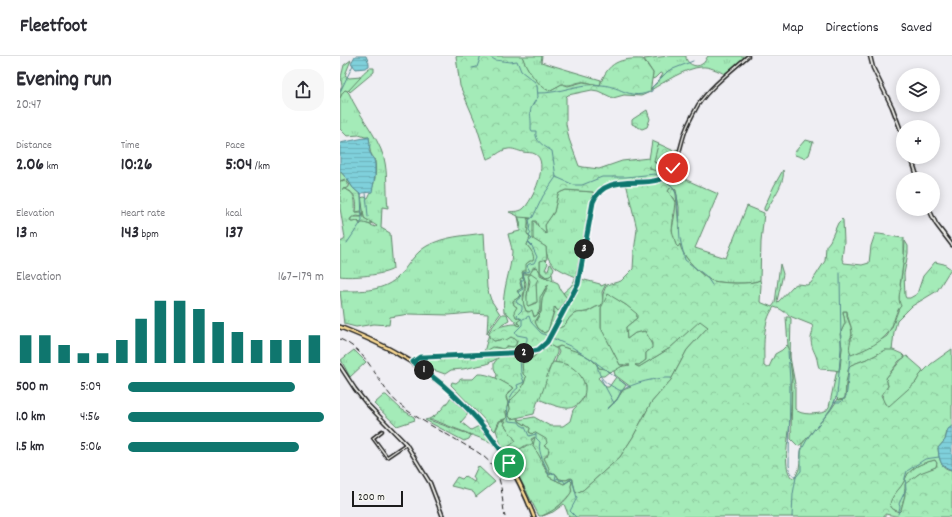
<!DOCTYPE html>
<html lang="en">
<head>
<meta charset="utf-8">
<style>
  body { margin:0; font-family:Dekko,sans-serif; background:#f7f7f7; color:#2b2b33; height:100vh; display:flex; flex-direction:column; font-size:15px; white-space:nowrap }
  * { box-sizing:border-box; margin:0 }
  p { font-size:13px; color:#7c7c81 }
  .icon { flex:none; width:22px; height:22px; fill:none; stroke:currentColor; stroke-width:2; stroke-linecap:round; stroke-linejoin:round }
  .map { position:relative; flex:1; overflow:hidden }
  .panel { display:flex; flex-direction:column; background:#fff; width:340px }
  .panel>* { flex:none }
  .controls { position:absolute; left:556px; top:12px; display:grid; gap:8px }
  .controls a { display:grid; place-items:center; width:44px; height:44px; border-radius:50%; background:#fff; box-shadow:0 2px 10px #0003; font-size:20px }
  .scale { position:absolute; left:12px; bottom:10px; width:51px; box-sizing:border-box; padding-left:4px; border:2px solid #1c1c1c; border-top:0; font-size:11px; line-height:14px; white-space:nowrap; color:#1c1c1c; -webkit-text-stroke:3px #f6f6f2; paint-order:stroke }
  .pin { position:absolute; display:grid; place-items:center; width:34px; height:34px; color:#fff; margin:-17px; border:2px solid #fff; border-radius:50%; box-shadow:0 1px 4px #0007 }
  .km { position:absolute; width:20px; height:20px; margin:-10px; border-radius:50%; background:#222; color:#fff; font-size:11px; line-height:20px; text-align:center }
  .round { display:grid; place-items:center; flex:none; width:42px; height:42px; border-radius:16px; background:#f7f7f7 }
  .summary { display:flex; align-items:center; justify-content:space-between; height:68px; padding:0 16px }
  h1 { font-size:22px; font-weight:800; line-height:30px }
  .figures { display:grid; grid-template-columns:repeat(3,1fr); gap:6px; height:68px; padding:4px 16px }
  .figures div { display:grid; align-content:center }
  .figures b { font-size:17px; font-weight:800 }
  .figures small { font-size:11px; font-weight:400 }
  .figures p { font-size:11px }
  .chart { height:112px; padding:8px 16px }
  .chart p { display:flex; justify-content:space-between }
  .chart svg { width:100%; height:72px; margin-top:4px; stroke:#0f766e; stroke-width:6 }
  ul { padding:0 16px; list-style:none; font-size:13px }
  li { display:grid; grid-template-columns:64px 48px 1fr; align-items:center; height:30px }
  li i { height:10px; border-radius:5px; background:#0f766e }
  header { display:flex; align-items:center; gap:24px; box-sizing:border-box; height:56px; padding:0 20px; background:#fff; border-bottom:1px solid #e1e1e2 }
  header strong { font-size:19px }
  nav { display:flex; gap:22px; margin-inline-start:auto; font-size:14px }
  main { display:flex; flex:1; min-height:0 }
  .map>svg:first-child { display:block }
  .grass { fill:url(#grass-tufts); stroke:#60846a; fill-rule:evenodd }
  .forest { fill:url(#forest-crowns); stroke:#60846a; fill-rule:evenodd }
  .water { fill:url(#water-rules); stroke:#57888f }
  .lines { fill:none; stroke-linecap:round; stroke-linejoin:round }
  .stream { stroke:#57888f; stroke-width:1 }
  .minor-casing { stroke:#1c1c1c; stroke-width:4.5 }
  .tertiary-casing { stroke:#1c1c1c; stroke-width:5 }
  .primary-casing { stroke:#1c1c1c; stroke-width:5.5 }
  .minor { stroke:#f6f6f2; stroke-width:1.5 }
  .tertiary { stroke:#f6f6f2; stroke-width:2 }
  .primary { stroke:#fedd96; stroke-width:2.5 }
  .rail { stroke:#1c1c1c; stroke-width:1; stroke-dasharray:6 3; stroke-linecap:butt }
  .route-casing { stroke:#fff; stroke-width:8 }
  .route { stroke:#0f766e; stroke-width:5 }
</style>
</head>
<body>
<header>
<strong>Fleetfoot</strong>
<nav><a>Map</a><a>Directions</a><a>Saved</a></nav>
</header>
<main>
<section class="panel">
<div class="summary"><div><h1>Evening run</h1><p>20:47</p></div><a class="round"><svg class="icon" aria-label="share" viewBox="0 0 24 24"><path d="M12 15V3M7 8l5-5 5 5M5 13v7h14v-7"/></svg></a></div>
<div class="figures">
<div><p>Distance</p><b>2.06<small> km</small></b></div>
<div><p>Time</p><b>10:26</b></div>
<div><p>Pace</p><b>5:04<small> /km</small></b></div>
</div>
<div class="figures">
<div><p>Elevation</p><b>13<small> m</small></b></div>
<div><p>Heart rate</p><b>143<small> bpm</small></b></div>
<div><p>kcal</p><b>137</b></div>
</div>
<div class="chart"><p><span>Elevation</span>167–179 m</p>
<svg viewBox="0 0 160 44" preserveAspectRatio="none"><path d="M5 44V27M15 44V27M25 44V33M35 44V38M45 44V38M55 44V30M65 44V17M75 44V6M85 44V6M95 44V11M105 44V19M115 44V25M125 44V30M135 44V30M145 44V30M155 44V27"/></svg>
</div>
<ul>
<li><b>500 m</b>5:09<i style="width:85%"></i></li>
<li><b>1.0 km</b>4:56<i style="width:100%"></i></li>
<li><b>1.5 km</b>5:06<i style="width:87%"></i></li>
</ul>
</section>
<div class="map">
<svg width="612" height="461" viewBox="0 0 612 461">
  <defs>
    <pattern id="grass-tufts" width="24" height="20" patternUnits="userSpaceOnUse"><rect width="24" height="20" fill="#a4ebb8"/><path d="M3 7l-1-3M5 7V3M7 7l1-3M15 17l-1-3M17 17v-4M19 17l1-3" fill="none" stroke="#8dc99e"/></pattern>
    <pattern id="forest-crowns" width="20" height="18" patternUnits="userSpaceOnUse"><rect width="20" height="18" fill="#a4ebb8"/><path d="M2 6a3 3 0 1 1 6 0M12 15a3 3 0 1 1 6 0" fill="none" stroke="#8dc99e"/></pattern>
    <pattern id="water-rules" width="6" height="5" patternUnits="userSpaceOnUse"><rect width="6" height="5" fill="#7fd0db"/><path d="M0 2.5h6" fill="none" stroke="#6db2bb"/></pattern>
  </defs>
  <rect width="100%" height="100%" fill="#efeef3"/>
  <filter id="ink" filterUnits="userSpaceOnUse"><feTurbulence type="fractalNoise" baseFrequency=".025" numOctaves="2"/><feDisplacementMap in="SourceGraphic" scale="8" xChannelSelector="R" yChannelSelector="G"/><feConvolveMatrix kernelMatrix="1 2 1 2 8 2 1 2 1" color-interpolation-filters="sRGB"/></filter>
  <g filter="url(#ink)">
    <path class="grass" d="M182 0H202L201 6 261 24V28L260 29C254 29 247 25 241 26 233 27 230 31 222 28L209 35C196 29 186 13 182 0Z
      M328 0H346C345 7 356 13 362 8 365 7 366 2 368 0H406L385 18C378 15 369 10 361 11 346 12 324 26 311 34V32L318 26 323 18 320 17 315 22 312 23 313 17 304 3Z
      M29 12H34V16L10 36 8 33C16 26 21 18 29 12Z
      M6 34 9 37C18 59 37 78 44 102 48 118 46 135 48 152L42 151 41 172 50 177 53 213C45 219 10 222 0 220V186L4 184 5 182 0 152V125L5 124 8 127V131L5 133C17 138 15 146 15 156H22L23 161 17 160 10 163 11 166 18 165 20 169 22 166 36 171 37 170 24 162 21 142 24 141 28 142C34 131 37 119 35 105 34 101 30 98 30 94 29 89 30 86 29 81H25L19 79 7 80 0 73V42L3 35Z
      M465 84H466L473 86 469 99 464 102 455 99 454 97Z
      M312 85 319 88 314 106 316 108 331 112 326 118 314 115 310 112 309 103Z
      M443 114C446 126 431 145 426 155L424 154V152L434 130Z
      M333 117 340 121 378 138 355 192 386 202 407 150 424 157 421 186 420 224C412 229 383 227 373 225 363 222 341 199 340 189L338 191C325 181 338 159 335 146 334 143 330 138 328 135L330 132 335 134 336 138 339 173V151L336 134 327 125Z
      M226 134 253 136 254 138 249 155 236 221C221 214 206 210 206 191L194 185 192 180 193 165 194 164 198 170 206 178 205 169 214 156 218 138 221 136Z
      M178 160 191 161V163L188 162V173L187 177 190 182 187 189 193 197 194 203 192 206 190 205C184 208 188 211 186 216H182L183 221 180 227 182 234 177 235 181 240 173 245 174 249 177 251 176 261 181 263 178 267 180 269 179 270 168 258 164 256C161 235 171 216 172 196 172 190 169 184 168 178L180 175V166Z
      M144 177 147 232 151 244 160 258 149 273 147 278 148 258 131 257 109 259 69 258 50 261 49 269 34 268 16 271 4 268 0 235C22 235 44 236 60 219 69 208 75 197 87 190 105 180 124 180 144 177Z
      M565 185 568 190V197L564 218 565 240 566 242H570L577 238 583 220 595 206 604 208 611 213 610 214 597 235 572 250 557 265 554 276 552 295 545 294 532 301 511 309 506 326 505 343 499 344 496 341C494 352 468 385 458 390L451 383 452 318 449 304 446 261H450L451 263 450 301 455 328V353C461 360 477 358 485 356L489 351 497 314 500 313 502 292 500 278 505 267 503 255H507V261L511 271 512 279 510 283 514 298 544 282 547 280 552 271 559 252V239L564 201Z
      M204 203 208 207 205 214H208L210 208 212 209 214 212 211 220 206 221 200 216V219L218 227 220 233 227 242 219 255 217 254 215 251 208 275 204 277 198 272 195 266 201 256 202 242 207 230C197 242 204 251 196 260H194L192 255 189 256 186 255 183 247 186 227 183 218H189L195 211 200 215V205ZM189 222 196 226C196 233 197 240 196 247L188 250 187 240Z
      M241 223 260 228 261 230 266 228 262 236 263 246 266 240 269 238 292 253 297 258V262L286 271 287 283 295 277 305 275 313 291 306 297V304L299 309H295L299 311 330 292 360 264 368 271 347 294 331 324 311 347 293 381 280 401 243 434 236 437 234 433 233 423 230 422 226 424 219 423 217 419 210 418C209 412 207 408 204 402L207 400 209 394 207 392 204 390V382C199 379 193 379 189 376L190 372 178 364 194 361 210 370H223L230 365 233 354 244 342 245 329 240 319 229 310 215 306 219 296 217 292 220 290C234 294 251 298 259 312L265 313 269 316 264 320H260L258 322 266 331H269L276 321 286 329 277 343 268 353 276 345 283 334 291 331 275 319 274 315C279 310 284 310 290 309H280L262 275 261 272V250C255 250 252 254 246 256 242 257 237 256 234 258 226 263 227 272 217 272V269L231 245Z
      M162 258H167L169 264 162 268 160 272H157L154 285 172 281 177 284 176 289 173 291 167 290 163 293 155 291 144 296 150 274Z
      M208 288 217 293V297L208 316 205 334 197 347 194 358 171 363 168 358 170 353 169 346C178 336 182 336 186 321L183 318 182 307 189 305Z
      M14 294 26 306 10 321 1 304Z
      M158 300V302L147 308 123 313 111 314 105 318 85 311 78 303Z
      M567 300 582 313 583 315 576 326 551 350H547C539 342 542 338 548 330L546 322 562 303Z
      M138 318C149 317 164 326 174 331V332L168 337 166 342 168 347 166 356 167 362 159 365 155 375 111 329 112 326 116 327 121 323H133Z
      M44 339H46L61 353 74 361 75 364 57 370 34 348Z
      M111 341 128 358 121 366 131 374 139 370 153 387 93 364H89L131 379 129 383 124 385 85 364C95 363 106 349 111 341Z
      M165 364 164 368 176 385 167 392C174 393 184 394 189 387 192 384 192 383 196 381L193 390C195 394 197 395 199 399 202 405 205 415 209 419V421L224 428 230 424 232 426 231 430 232 436C225 444 210 461 199 460L172 407 161 389 156 374 160 365Z
      M595 404 597 407 596 411 577 419 565 432V439L561 454 560 456C538 450 559 435 563 427 566 422 567 417 572 414 578 408 587 406 595 404Z"/>
    <path class="forest" d="M116 0H182C186 12 197 29 209 35L222 28 228 30 243 26 260 29C268 6 280 2 303 3L313 17 310 36 301 40 284 39 273 42 258 35 252 34 228 39 226 41V68L229 83 239 110 243 111 259 113 282 105 309 102 310 113 326 118 331 112 316 107 314 105 318 89 319 88 334 95 337 93 340 96 336 114 327 125 336 134 330 132 328 135 335 146 332 174 336 189 338 191 340 188C341 199 362 222 373 225 382 227 412 229 420 224L421 229 420 246 432 251 435 247 440 208 443 218 437 245 438 246 453 230 457 228 467 229 471 227 485 205 486 190 490 185 498 167 502 163 503 164 504 186 502 203 504 207 522 209 529 207 531 190 535 178C539 177 557 182 564 182V201L560 229 561 232C559 238 558 244 561 250 555 256 555 264 551 272 545 286 524 294 511 299 507 289 512 286 512 277 512 269 507 263 507 255H503L505 267 500 278 502 292 499 315 494 314 480 313C477 309 478 305 476 300 473 293 471 290 471 282 472 277 474 274 472 269L452 261 440 253 434 251C422 267 424 291 424 310L427 312 429 311 435 298 442 294 447 289 449 292 452 323 451 325C452 338 451 352 450 366 449 381 442 409 451 421L455 422 459 413 462 388 490 355 498 343 499 344 505 343 508 314 511 309 532 301 545 294H553L562 298 565 301 559 305 546 322 548 330 541 339 545 348 549 350 576 326 580 319 591 308 612 293V370L607 375 605 384 598 392C599 402 600 413 612 414V461H561L545 458V461H229L224 448 213 456 202 460C215 454 225 447 232 435L231 430 232 426 230 424 224 428 209 421C208 415 201 403 197 396L196 395 193 390 195 381 191 383 193 387 190 389H186L180 393 167 392 176 385 164 368 166 365H162L167 362 166 356 168 347 166 340 174 332 156 322 157 319 154 312V307L158 302V300H142L144 296 152 291 163 293 167 290 173 291 176 289 177 284 171 281 166 284 163 283 154 285 149 281V277C155 271 167 268 176 268L179 270 180 269 177 266 181 263 176 261 174 256 177 251 174 249 173 245 181 240 177 235 182 232 180 223 183 221V215H186V208L190 205H193C195 199 191 194 187 189L190 182 187 177 189 165 187 162 190 163 191 162 178 161 180 166V171L178 160 169 156C174 155 179 156 183 153 193 145 210 105 195 98 192 96 187 97 183 96 178 95 173 92 168 93 160 94 154 102 147 103L135 65 120 30ZM285 129 287 131 297 173 294 196 293 213 281 225 267 229C260 240 265 241 261 250 256 250 252 254 247 256 242 257 237 256 234 258 226 263 227 272 217 272V269L238 232 242 223 241 221 254 147C262 133 271 130 285 129ZM226 134 253 136 254 138 249 155 237 220 231 230 223 237 227 242 220 254 218 255 214 251V256L208 275 204 277 198 272 195 266 201 256 202 242 209 228 200 241V256L196 260 194 261 192 254 189 256 186 255C179 242 188 232 183 218L185 217 190 218 193 212 196 211 199 214 202 220 213 224 212 218 210 220C205 222 202 219 200 215V205L207 203 206 191 193 183V165H196L199 172 206 178 205 169 214 156 218 138 221 136ZM268 238 286 249 297 258V262L286 271 287 283 295 277 305 275 312 287V292L306 297V304L299 309H295L299 311 330 292 360 265 368 271 347 294 331 324 311 347 293 381 280 401 243 434 236 437 232 422 226 424 219 423 215 417 210 418C209 410 207 409 204 402 206 399 210 397 208 392L204 390 207 387 206 383 194 376 192 378 189 376 190 372 179 365 178 362 171 363 168 358 170 353 169 346C178 336 182 336 186 321L183 318 182 307 189 305 208 288 215 292 220 290 235 295H236C245 299 254 303 259 312L265 313 269 316 274 315 284 309H280L261 272V252ZM595 404 597 407 596 411 580 417 565 428V439L561 454 559 456C539 450 559 435 563 427 566 422 567 417 572 414 578 408 587 406 595 404Z
      M11 4 5 19 9 22 21 21 8 35 5 34 3 36 0 42V35L2 30C0 21 2 18 4 9Z
      M307 54 310 63 307 71 302 73 292 68V64L293 63Z
      M0 115 8 124 13 132 21 139 24 162 32 167 31 169 24 167H20L18 165 12 166 10 165 12 161H22L23 158 21 155 16 156C18 146 15 133 2 133L8 132 10 129 5 123 0 125Z
      M191 218 198 223 196 227 197 246 188 250 187 249V240L190 225 188 220Z
      M213 306C218 307 223 307 228 309 242 316 252 334 239 347 236 350 231 353 226 352 217 351 207 347 199 343 206 331 206 318 213 306Z
      M138 410 155 426 136 441 134 437 131 435 111 430 117 421 122 423 125 420 134 426 135 424 133 421Z"/>
    <path class="water" d="M15 0H26L29 7V10L25 12 16 13 11 7Z
      M29 81 30 88 29 95 34 104 35 108V120L32 136 22 137 21 139 13 132 8 124 0 115V87Z
      M612 370V414H611L602 409 599 401 598 392 605 384 608 373Z"/>
    <g class="lines">
      <path class="stream" d="M149 0 155 4 170 6 177 5 181 15 195 26 197 30 198 41C186 57 192 55 191 73L192 75H196C194 85 204 90 212 95L216 121 203 140 193 161 189 164 190 169 189 174 191 177 189 180 192 183 188 186 192 190 197 201 194 207 189 208 187 210 190 215 183 217 184 223 181 225 183 233 178 236 182 240 176 245 177 247 182 250V254L177 259 178 261 182 263V269L175 276 177 279 187 281V284L183 292 190 295 192 298 190 300 184 299 180 302 181 318 184 326 182 327 177 329 178 332C169 337 165 355 169 365L179 366 181 369 185 371 189 380 196 378V382L200 386C197 397 206 408 209 419L214 417 216 419 215 424 218 422 220 425 223 424 225 427 231 423H232L237 442 230 455 236 461
        M132 12 137 11 141 0
        M0 36 13 9
        M198 37C220 38 240 26 262 29 283 31 290 45 312 35V31L328 15 353 5
        M216 121 234 129H242L262 121H286L315 118 319 120 332 130 337 139 340 183 345 204 366 220 372 229
        M26 136 28 161
        M7 187 22 165 21 138
        M183 263 189 260 191 266 201 277 232 291 257 307C259 325 266 327 281 335 292 327 318 321 331 322
        M448 295 450 325 449 409 451 417 456 421
        M258 308 289 331
        M261 323 274 347
        M495 346H501L506 340 507 335 510 298
        M267 353 277 344 281 335
        M558 458 560 451 559 448 566 433 565 422 567 415 585 403 599 401
        M452 461 453 438 456 421 461 415V395L469 380 491 353 497 340 501 292 500 217"/>
      <defs>
        <path id="minor" d="M73 306 80 301H85L189 297 198 294 207 286 237 228 253 146C262 124 285 126 306 125 313 125 320 125 326 121 338 111 340 90 345 76 348 67 353 58 358 49 371 30 391 15 408 0
          M42 375 33 382 47 401 66 388"/>
        <path id="tertiary" d="M530 0 533 12 552 51 563 80
          M571 101 578 123
          M589 153 596 168 612 189
          M0 310 15 333 26 347 66 388 90 427 103 461"/>
        <path id="primary" d="M0 271C20 279 40 287 58 298 122 334 169 393 194 461"/>
      </defs>
      <use href="#minor" class="minor-casing"/>
      <use href="#tertiary" class="tertiary-casing"/>
      <use href="#primary" class="primary-casing"/>
      <use href="#minor" class="minor"/>
      <use href="#tertiary" class="tertiary"/>
      <use href="#primary" class="primary"/>
      <path class="rail" d="M0 283C32 297 36 329 60 349 80 365 104 376 125 389 135 394 145 400 152 409 164 425 161 443 165 461"/>
    </g>
  </g>
  <g class="lines" filter="url(#ink)">
    <defs>
      <path id="route" d="M169 407C144 366 112 333 73 306L80 301H85L189 296 198 294 207 286 238 228 253 146C268 110 318 141 333 112"/>
    </defs>
    <use href="#route" class="route-casing"/>
    <use href="#route" class="route"/>
  </g>
</svg>
<div class="controls">
<a><svg class="icon" aria-label="layers" viewBox="0 0 24 24"><path d="M12 4l9 5-9 5-9-5zM3 14l9 5 9-5"/></svg></a>
<a>+</a>
<a>−</a>
</div>
<div class="scale">200 m</div>
<div class="pin" style="left:169px;top:407px;background:#1e9e55"><svg class="icon" aria-label="arrive" viewBox="0 0 24 24"><path d="M6 21V4h12l-3 4 3 4H6"/></svg></div>
<div class="pin" style="left:333px;top:112px;background:#d93025"><svg class="icon" aria-label="check" viewBox="0 0 24 24"><path d="M5 12l5 5 9-10"/></svg></div>
<b class="km" style="left:84px;top:314px">1</b>
<b class="km" style="left:184px;top:297px">2</b>
<b class="km" style="left:244px;top:193px">3</b>
</div>
</main>
</body>
</html>
